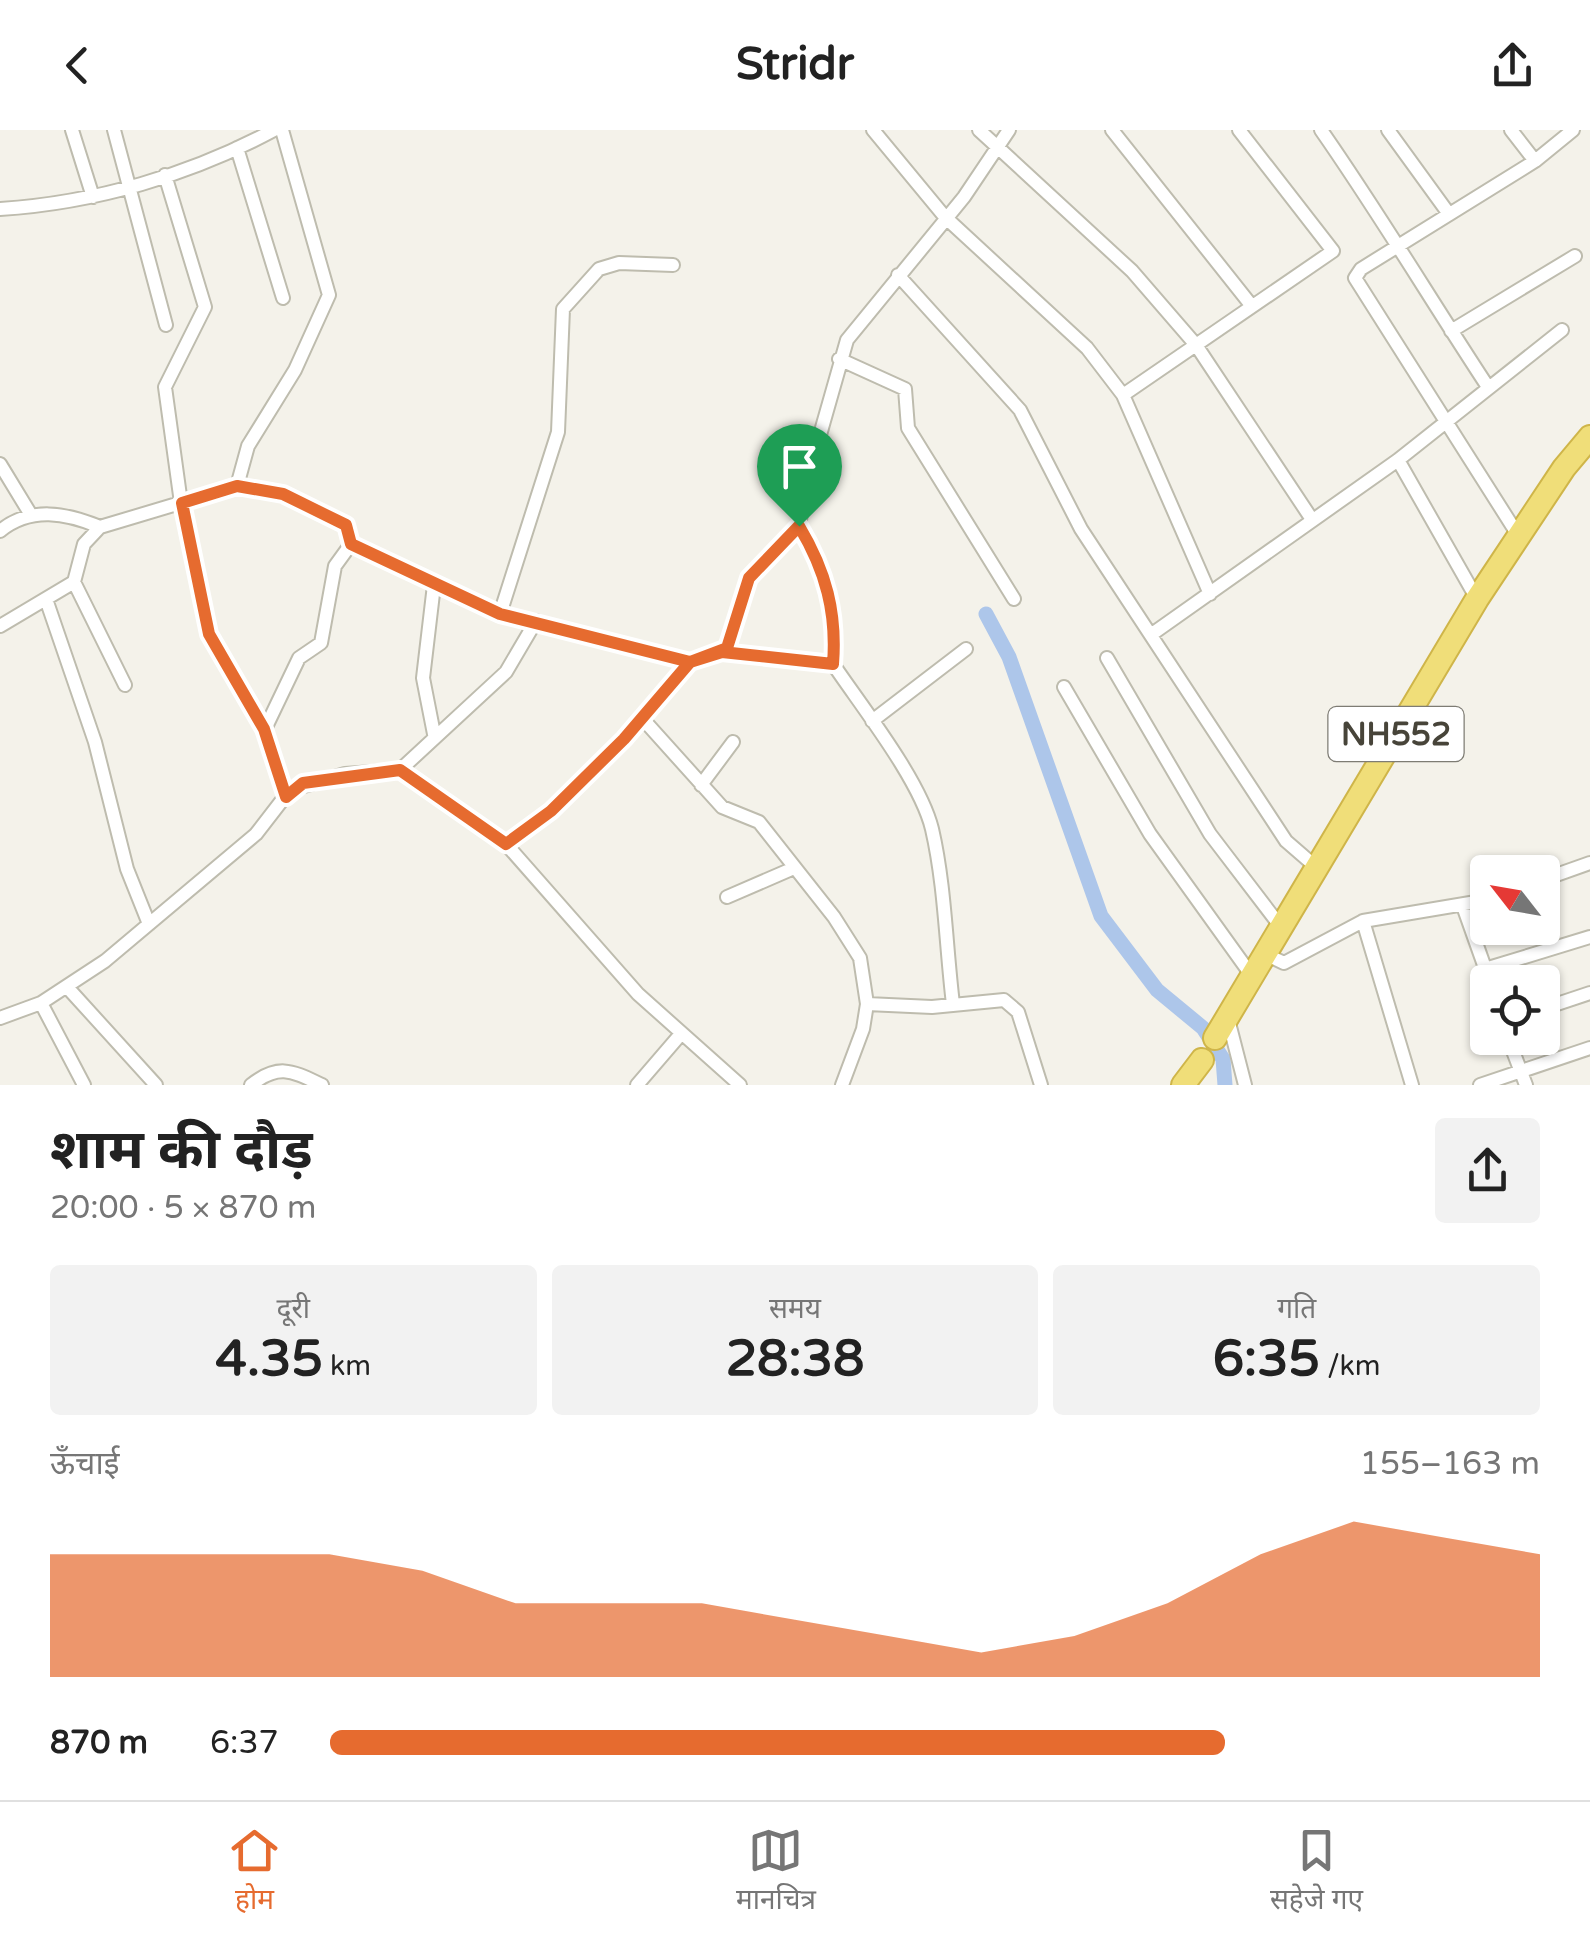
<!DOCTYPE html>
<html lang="hi">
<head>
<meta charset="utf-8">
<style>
  body { margin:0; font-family:"Varela Round","Noto Sans Devanagari",sans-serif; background:#f2f2f2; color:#222; height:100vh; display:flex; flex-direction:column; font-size:38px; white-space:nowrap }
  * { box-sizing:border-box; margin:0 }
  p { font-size:32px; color:#767676 }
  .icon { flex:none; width:55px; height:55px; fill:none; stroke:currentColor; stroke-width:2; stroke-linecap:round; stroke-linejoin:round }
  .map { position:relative; height:955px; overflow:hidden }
  .details { display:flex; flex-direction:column; background:#fff; flex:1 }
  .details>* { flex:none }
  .needle { width:65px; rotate:301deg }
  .tools { position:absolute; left:1470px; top:725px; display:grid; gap:20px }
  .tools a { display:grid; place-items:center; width:90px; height:90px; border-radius:10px; background:#fff; box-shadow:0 2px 8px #0004; font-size:50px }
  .pin { position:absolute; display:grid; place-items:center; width:85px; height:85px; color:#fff; margin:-102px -42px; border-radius:50% 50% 50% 0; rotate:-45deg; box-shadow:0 0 10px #0007 }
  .pin .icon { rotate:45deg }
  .round { display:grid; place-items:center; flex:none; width:105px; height:105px; border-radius:10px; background:#f2f2f2 }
  .head { display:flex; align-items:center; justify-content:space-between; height:170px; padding:0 50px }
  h1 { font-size:55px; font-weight:700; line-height:75px }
  .stats { display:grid; grid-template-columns:repeat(3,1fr); gap:15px; height:170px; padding:10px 50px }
  .stats div { display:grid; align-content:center; border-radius:10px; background:#f2f2f2; text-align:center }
  .stats b { font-size:50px; font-weight:700 }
  .stats small { font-size:28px; font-weight:400 }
  .stats p { font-size:28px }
  .chart { height:280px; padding:20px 50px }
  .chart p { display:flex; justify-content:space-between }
  .chart svg { width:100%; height:180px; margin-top:10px; fill:#e66b2f; opacity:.7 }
  ul { padding:0 50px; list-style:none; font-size:32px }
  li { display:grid; grid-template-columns:160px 120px 1fr; align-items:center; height:75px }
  li i { height:25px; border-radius:12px; background:#e66b2f }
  header { display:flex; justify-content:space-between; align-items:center; height:130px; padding:0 50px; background:#fff; font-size:45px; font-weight:700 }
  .tab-bar { display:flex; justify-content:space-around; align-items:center; height:140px; border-top:2px solid #e0e0e0; background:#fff; font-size:28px; color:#767676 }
  .tab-bar a { display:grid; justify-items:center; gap:5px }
  .tab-bar .active { color:#e66b2f }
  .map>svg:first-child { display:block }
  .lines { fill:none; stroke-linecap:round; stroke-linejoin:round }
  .canal { stroke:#adc6ea; stroke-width:15 }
  .street-casing { stroke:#bebcae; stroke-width:16 }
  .highway-casing { stroke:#cfb549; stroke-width:26 }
  .street { stroke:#fff; stroke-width:12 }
  .highway { stroke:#f0de79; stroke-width:22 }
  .route-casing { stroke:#fff; stroke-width:20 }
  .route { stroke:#e66b2f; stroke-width:12 }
  .labels { text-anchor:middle; stroke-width:8; stroke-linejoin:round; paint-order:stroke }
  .shield { fill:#fff; stroke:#7e7c74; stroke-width:2.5 }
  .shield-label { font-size:32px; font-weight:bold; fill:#474439 }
</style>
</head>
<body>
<header><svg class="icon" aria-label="back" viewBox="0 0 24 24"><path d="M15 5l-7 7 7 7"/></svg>Stridr<svg class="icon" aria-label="share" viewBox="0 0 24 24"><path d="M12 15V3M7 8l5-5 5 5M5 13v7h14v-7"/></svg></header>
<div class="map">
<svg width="1590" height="955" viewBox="0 0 1590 955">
  <rect width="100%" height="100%" fill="#f4f2ea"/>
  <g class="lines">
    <path class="canal" d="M986 484 1009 527 1101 786 1157 860 1203 898 1223 929 1225 955"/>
    <defs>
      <path id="street" d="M72 0 93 67
        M114 0 166 195
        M873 0 945 87 1087 218 1123 265 1210 464
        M979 0 1132 141 1196 215 1311 388
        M1112 0 1251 175
        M1321 0C1379 83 1432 172 1488 257
        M1388 0 1449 84
        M1511 0 1535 31
        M237 18 283 168
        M165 45 205 177 165 257 181 373 209 504 265 599 286 667
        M0 79C95 73 190 45 274 0
        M898 145 1020 280 1081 399 1286 711 1316 737
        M1451 201 1575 126
        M839 229 905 259 908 298 1014 469
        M1123 265 1333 121 1239 0
        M1398 330 1477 469
        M0 334 31 385
        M237 356 248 316 295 240 329 165 282 0
        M799 396C827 441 837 483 833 534
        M0 401C31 376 66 383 100 397
        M1518 405 1355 148 1361 139 1535 31 1573 0
        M74 452 125 555
        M434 455 423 548 434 604
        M47 472 95 612 127 739 149 794
        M500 484 558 302 563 179 599 139 619 133 673 135
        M0 496 74 452 84 414 100 397 237 356 283 364 346 395 351 414 500 484 690 533
        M1152 504 1398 330 1562 200
        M722 522 833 534C862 577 920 650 932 699 945 755 946 817 953 874
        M1107 528 1210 704 1281 797
        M1064 557 1150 704 1252 846
        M642 588 722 677 759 692 834 787 860 828 867 874 863 899 842 955
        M872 591 966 519
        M265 599 299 528 321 513 335 436 351 414
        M400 640 506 542 536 491
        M701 655 733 612
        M506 714 551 681 624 609 690 533 727 519 749 448 799 396 806 354 847 210 964 67 1009 0
        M1542 750 1590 733
        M727 767 794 738
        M1463 776 1490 852
        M1363 791 1488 770
        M1265 824 1284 833 1363 791 1412 955
        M1485 839 1590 807
        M67 857 156 955
        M41 873 84 955
        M867 874 932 877 1004 870 1018 882 1041 955
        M1542 879 1590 863
        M0 888 41 873 105 831 256 704 290 660 345 644 400 640 506 714 638 864 740 955
        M1228 889 1245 955
        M1508 908 1526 955
        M251 955C279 933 292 941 322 955
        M637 955 680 905
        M1480 955 1590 918"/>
      <path id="highway" d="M1215 908 1477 469 1564 338 1590 307
        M1183 955 1202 930"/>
    </defs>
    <use href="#street" class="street-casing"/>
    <use href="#highway" class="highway-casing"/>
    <use href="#street" class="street"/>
    <use href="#highway" class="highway"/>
  </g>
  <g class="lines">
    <defs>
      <path id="route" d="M799 396 749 448 727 518 690 532 500 484 351 414 346 395 283 364 237 356 182 373 209 504 264 599 286 667 303 653 400 640 506 714 551 681 624 609 690 532 722 522 833 534C837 483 826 441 799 396"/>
    </defs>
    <use href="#route" class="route-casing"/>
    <use href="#route" class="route"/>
  </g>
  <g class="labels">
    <rect class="shield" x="1328.5" y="577" width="135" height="54" rx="8"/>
    <g class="shield-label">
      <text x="1396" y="615">NH552</text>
    </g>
  </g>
</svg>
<div class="tools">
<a><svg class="needle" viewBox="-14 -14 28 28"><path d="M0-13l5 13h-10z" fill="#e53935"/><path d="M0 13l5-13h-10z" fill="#767676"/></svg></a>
<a><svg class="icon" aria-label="locate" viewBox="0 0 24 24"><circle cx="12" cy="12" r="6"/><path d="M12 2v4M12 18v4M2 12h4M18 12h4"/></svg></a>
</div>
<div class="pin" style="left:799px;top:396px;background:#1e9e55"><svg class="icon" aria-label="arrive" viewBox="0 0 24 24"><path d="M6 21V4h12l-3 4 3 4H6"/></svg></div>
</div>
<section class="details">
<div class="head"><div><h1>शाम की दौड़</h1><p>20:00 · 5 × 870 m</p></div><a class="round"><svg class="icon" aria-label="share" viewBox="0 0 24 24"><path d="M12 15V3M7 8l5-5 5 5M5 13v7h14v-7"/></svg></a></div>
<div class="stats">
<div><p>दूरी</p><b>4.35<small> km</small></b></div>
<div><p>समय</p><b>28:38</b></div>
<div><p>गति</p><b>6:35<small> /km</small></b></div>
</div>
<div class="chart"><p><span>ऊँचाई</span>155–163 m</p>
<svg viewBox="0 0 160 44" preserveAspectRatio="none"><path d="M0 44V14L10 14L20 14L30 14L40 18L50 26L60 26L70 26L80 30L90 34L100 38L110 34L120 26L130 14L140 6L150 10L160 14V44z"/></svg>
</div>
<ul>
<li><b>870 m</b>6:37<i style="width:74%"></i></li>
</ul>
</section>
<nav class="tab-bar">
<a class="active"><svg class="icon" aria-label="home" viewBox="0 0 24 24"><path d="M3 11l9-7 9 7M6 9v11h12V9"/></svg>होम</a>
<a><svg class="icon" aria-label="map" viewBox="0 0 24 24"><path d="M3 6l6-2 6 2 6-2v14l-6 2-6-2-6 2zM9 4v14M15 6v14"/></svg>मानचित्र</a>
<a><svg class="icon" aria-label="saved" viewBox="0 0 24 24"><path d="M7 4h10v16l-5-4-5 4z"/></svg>सहेजे गए</a>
</nav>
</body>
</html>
